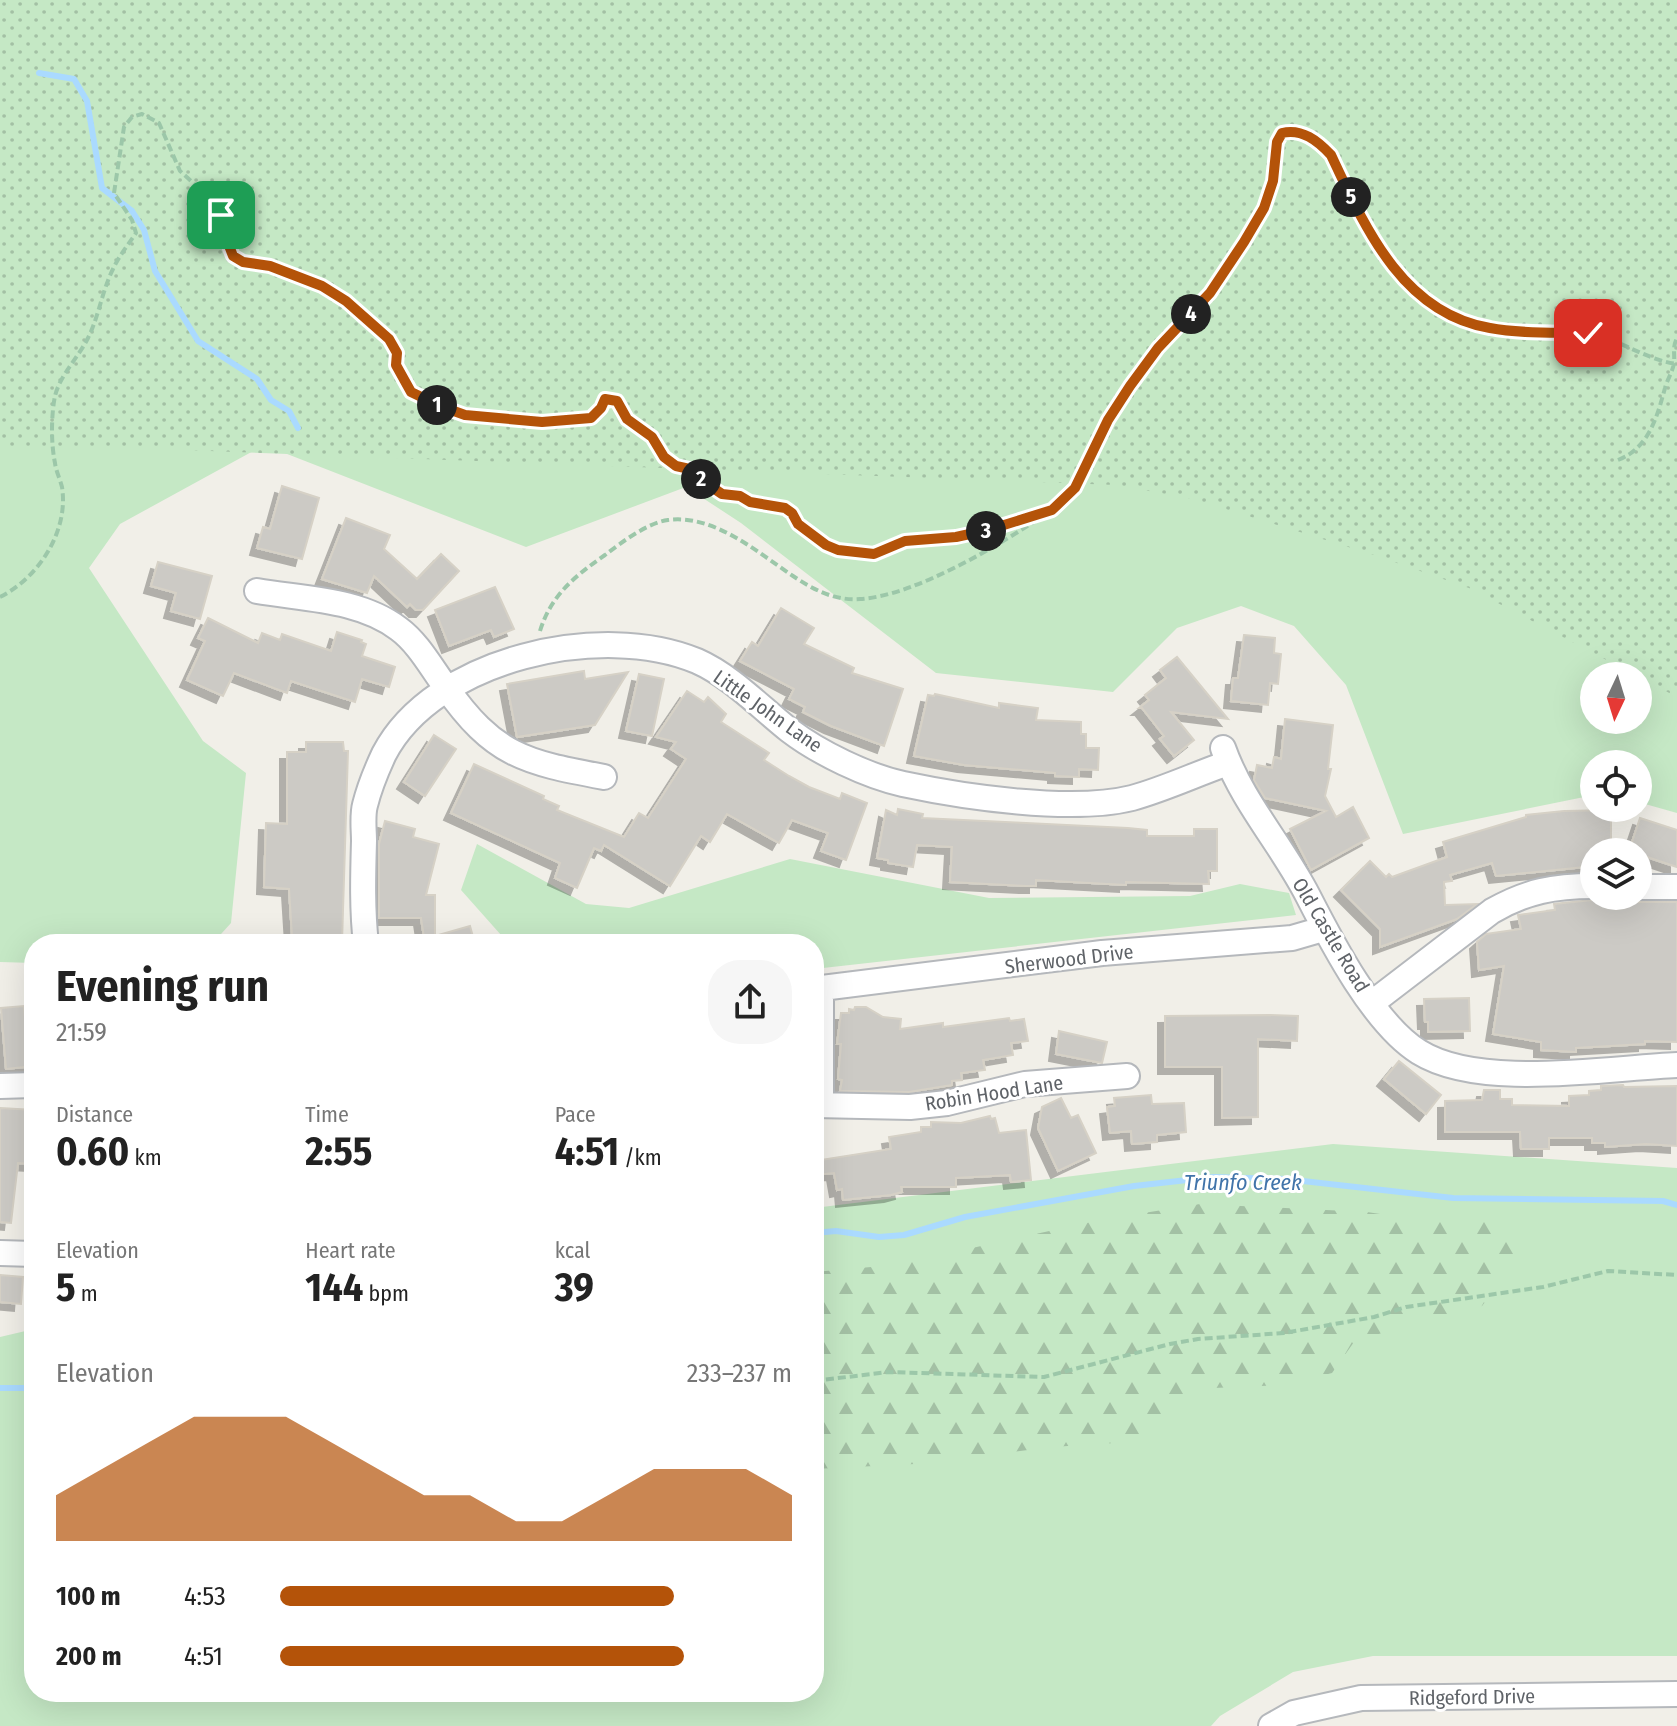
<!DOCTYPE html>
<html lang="en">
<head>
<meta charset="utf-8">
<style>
  body { margin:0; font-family:"Fira Sans Condensed",sans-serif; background:#f6f6f6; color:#222; height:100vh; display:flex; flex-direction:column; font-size:30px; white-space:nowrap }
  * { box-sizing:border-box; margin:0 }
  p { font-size:26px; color:#767676 }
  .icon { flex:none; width:44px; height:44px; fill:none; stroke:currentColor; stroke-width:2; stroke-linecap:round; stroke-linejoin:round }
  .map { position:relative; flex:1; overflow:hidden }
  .drawer { position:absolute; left:24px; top:934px; width:800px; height:768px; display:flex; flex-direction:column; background:#fff; border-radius:32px; box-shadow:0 8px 32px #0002 }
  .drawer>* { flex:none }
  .needle { width:52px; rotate:184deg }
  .tools { position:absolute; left:1580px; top:662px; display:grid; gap:16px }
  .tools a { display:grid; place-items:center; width:72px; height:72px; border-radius:50%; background:#fff; box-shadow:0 8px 32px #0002; font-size:40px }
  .pin { position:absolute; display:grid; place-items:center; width:68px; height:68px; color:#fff; margin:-34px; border-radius:16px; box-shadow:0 4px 12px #0006 }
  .km { position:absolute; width:40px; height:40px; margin:-20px; border-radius:50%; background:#222; color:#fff; font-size:22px; line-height:40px; text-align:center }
  .round { display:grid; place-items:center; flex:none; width:84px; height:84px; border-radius:32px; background:#f6f6f6 }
  .overview { display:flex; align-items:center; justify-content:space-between; height:136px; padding:0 32px }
  h1 { font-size:44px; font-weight:700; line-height:60px }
  .metrics { display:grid; grid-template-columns:repeat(3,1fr); gap:12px; height:136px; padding:8px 32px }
  .metrics div { display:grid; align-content:center }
  .metrics b { font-size:40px; font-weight:700 }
  .metrics small { font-size:22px; font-weight:400 }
  .metrics p { font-size:22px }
  .chart { height:224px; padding:16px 32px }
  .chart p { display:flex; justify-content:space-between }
  .chart svg { width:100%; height:144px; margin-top:8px; fill:#b45309; opacity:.7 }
  ul { padding:0 32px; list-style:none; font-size:26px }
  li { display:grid; grid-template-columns:128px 96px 1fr; align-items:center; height:60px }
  li i { height:20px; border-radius:10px; background:#b45309 }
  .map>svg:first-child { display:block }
  .grass { fill:#c5e8c5; fill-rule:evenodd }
  .forest { fill:url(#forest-firs) }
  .park { fill:url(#park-dots) }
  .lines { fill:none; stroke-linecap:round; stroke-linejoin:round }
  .stream { stroke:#aadaff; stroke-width:6 }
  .building { fill:#cccac5; stroke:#d6d1c6; stroke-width:2; filter:url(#shadow) }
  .minor-casing { stroke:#b5b8bc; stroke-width:28 }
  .path { stroke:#9cc7a9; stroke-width:4; stroke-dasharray:8 4; stroke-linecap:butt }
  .minor { stroke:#fff; stroke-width:24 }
  .route-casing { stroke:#fff; stroke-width:16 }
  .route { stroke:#b45309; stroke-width:10 }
  .labels { text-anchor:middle; stroke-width:6; stroke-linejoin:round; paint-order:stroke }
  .street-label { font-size:20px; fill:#5f6368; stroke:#fff }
  .water-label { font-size:22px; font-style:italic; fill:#4174aa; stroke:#fff }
</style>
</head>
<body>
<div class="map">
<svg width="1677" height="1726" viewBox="0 0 1677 1726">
  <defs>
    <pattern id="forest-firs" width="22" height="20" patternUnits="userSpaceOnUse" patternTransform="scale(2)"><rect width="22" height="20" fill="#c5e8c5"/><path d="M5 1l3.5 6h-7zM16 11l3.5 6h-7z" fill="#a3c0a4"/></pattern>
    <pattern id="park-dots" width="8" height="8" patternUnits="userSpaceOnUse" patternTransform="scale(2)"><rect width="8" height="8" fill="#c5e8c5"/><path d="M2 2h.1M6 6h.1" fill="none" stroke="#a3c0a4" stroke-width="1.8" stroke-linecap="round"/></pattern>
    <filter id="shadow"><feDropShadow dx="-7" dy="7" stdDeviation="0" flood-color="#0004"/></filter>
  </defs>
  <rect width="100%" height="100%" fill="#f1efe8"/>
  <path class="grass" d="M0 0H1677V813L1638 802V764H1594V795L1403 834 1346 685 1294 626 1241 606 1177 628 1113 692 936 673 741 523 686 487 526 547 264 445 120 524 89 568 203 741 246 773 231 923 212 944H34V963L0 962ZM1594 676H1638V720H1594Z
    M477 844 586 904 629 908 790 859 989 898 1190 896 1240 884 1289 893 1296 915 814 969V944H509L461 890Z
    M1333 1144 1677 1168V1656H1373L1293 1672 1220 1716 1211 1726H0V1337L34 1329V1692H814V1208Z"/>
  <path class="forest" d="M1200 1204 1367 1212 1426 1221 1492 1216 1521 1219 1519 1258 1482 1306 1413 1323 1354 1342 1332 1373 1286 1385 1190 1389 1180 1416 1146 1441 1052 1447 915 1464 814 1469V1272L894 1265 1100 1220Z"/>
  <path class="park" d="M0 0H1677V697L1469 588 1374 555 1193 499 1116 485 77 446 0 448Z"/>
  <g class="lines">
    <path class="stream" d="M39 73 74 79 87 101 102 188 132 211 144 230 155 271 198 341 257 379 271 400 289 411 298 428
      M814 1233 836 1231 879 1237 904 1235 965 1217 1134 1186 1214 1177 1285 1179 1453 1198 1663 1201 1677 1205
      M0 1388H34"/>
  </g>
  <path class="building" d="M282 486 319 498 302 559 257 548 263 527 270 529Z
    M346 518 390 535 384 549 417 579 441 554 459 571 423 610H416L410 604 407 607 374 576 367 593 322 579Z
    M158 562 212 576 200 619 171 611 176 593 151 586Z
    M495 587 514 629 494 637 491 630 449 646 435 610Z
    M781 608 814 628 804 644 854 668 852 673 903 689 884 746 831 726 803 712 805 707 789 699 794 689 740 661 752 642 758 646Z
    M208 618 258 643 262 633 280 640 282 634 331 651 337 632 362 640 361 642 366 644 362 656 395 667 389 687 362 679 355 702 291 681 287 693 234 673 223 696 187 680 205 641 198 638Z
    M1244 635 1275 638 1274 653 1281 654 1278 684 1270 683 1268 705 1231 701 1233 678H1238Z
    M1177 657 1228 719 1171 712 1194 740 1174 756 1160 739 1164 736 1142 708H1139L1149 700 1145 695 1166 678 1160 670Z
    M584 671 585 679 628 672 595 725 517 737 507 684Z
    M639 674 664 679 652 736 626 731Z
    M687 691 704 702 708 697 726 714 721 722 769 753 764 760 789 776 809 787 840 799 842 793 867 803 846 860 821 851 828 833 792 820 779 843 727 814 710 842 701 836 670 886 604 845 601 851 594 848 577 888 555 878 560 863 451 813 474 764 544 796 543 799 559 806 557 810 624 837 639 813 648 818 686 759 671 749 676 742 656 737Z
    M935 694 999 708V703L1038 708 1036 720 1081 722V734H1086V748H1099L1098 770 1079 769V777L1055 776V773L964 765 914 756 928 695 934 696Z
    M1285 719 1333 725 1328 769H1331L1325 796 1336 817 1353 807 1369 838 1311 870 1290 829 1326 811 1265 798 1254 780 1257 765 1272 768 1274 757 1281 759Z
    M434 735 456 749 425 796 404 782Z
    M306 742H343L344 751H348L342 942 298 944 297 936H292L289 889 264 887 266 823 287 824V752H306Z
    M898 809 923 814 922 818 1128 828 1147 830V836H1194V829H1217V871H1208L1209 884 1126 882V885L1036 880V886H1026L950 882 952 847 917 845 913 867 888 863V860L877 858 886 810 897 815Z
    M1611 810V852H1594V866L1496 876 1492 863 1450 875 1452 881 1444 882 1445 905 1477 904 1457 919 1380 947V929L1341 890 1370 861 1386 877 1389 874 1392 877 1447 857 1443 842 1526 817V815L1564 811Z
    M1640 818 1677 830V867L1629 851Z
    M385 821 415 829 413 837 439 844 426 895H435V936L470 926 475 944H425L421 918H379V844Z
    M1602 899H1612V901L1613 899H1629L1638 902H1677V1042L1645 1041V1044L1576 1048V1052L1541 1050V1042L1493 1034 1504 966 1479 970 1477 942 1486 934 1521 929 1518 915 1555 910 1554 904Z
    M1469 998 1470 1031 1428 1032V1022H1425L1424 999Z
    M24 1006 27 1041 34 1040V1066L6 1069 1 1008Z
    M855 1007H866L883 1017 901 1019 900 1029 943 1023V1027L1009 1018 1010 1021 1024 1019 1028 1041 1011 1043 1013 1055 983 1060 985 1070 961 1073 962 1080 952 1081V1085L909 1092 840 1091 842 1080 838 1079 841 1044H837L841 1013H849V1009L854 1010Z
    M1270 1015 1298 1016 1297 1041 1258 1039V1117L1222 1118V1067H1165V1016Z
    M1059 1031 1107 1042 1102 1063 1056 1054Z
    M1399 1061 1441 1095 1426 1114 1384 1079Z
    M1623 1085 1624 1087 1677 1086V1146L1646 1144 1605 1147V1143H1592V1138H1549V1149H1521L1520 1132H1445V1101L1482 1100 1484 1090H1500V1099H1512V1105L1569 1106V1096L1589 1095V1091L1601 1090V1086Z
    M1151 1095 1152 1104 1184 1103 1186 1132 1157 1135V1142L1132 1144 1131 1131 1110 1133 1107 1107 1115 1106 1114 1098Z
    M1061 1098 1071 1118 1078 1115 1096 1153 1058 1171 1038 1128 1042 1107Z
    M0 1108 34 1110V1164L18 1163 11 1223 0 1222Z
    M990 1116 991 1119 995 1118 999 1133 1026 1130 1031 1180 1011 1182 1010 1175 956 1178V1187H901L902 1192 891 1195 843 1200 842 1189 837 1190 834 1173 814 1175V1161L891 1149 889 1137 921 1132V1127H931V1122L961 1123Z
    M0 1275 23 1277 21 1304 0 1302Z"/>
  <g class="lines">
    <defs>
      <path id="minor" d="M257 591C303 599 360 599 399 629 418 643 431 667 445 686 494 756 524 762 604 777
        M1223 748C1242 802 1282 845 1308 896 1332 943 1374 1024 1419 1052 1480 1090 1607 1068 1677 1065
        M1638 887H1677
        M366 944C362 909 363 876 364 841 364 830 362 816 365 805 369 789 377 769 384 754 434 658 602 621 697 661 731 676 760 707 789 730 819 753 867 776 903 784 964 797 1072 813 1132 798 1165 789 1196 774 1228 763
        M821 988V1104
        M814 989 1102 953 1292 938 1323 929
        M1372 1003 1492 911C1527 891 1554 886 1594 886
        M0 1086 34 1085
        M814 1105 910 1107 947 1103 1025 1084 1127 1076
        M0 1253 34 1254
        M1271 1726 1294 1713 1361 1698 1677 1694"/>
    </defs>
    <use href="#minor" class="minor-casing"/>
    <path class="path" d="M1618 460C1649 448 1657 417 1665 388 1667 380 1673 371 1674 363 1675 353 1672 348 1677 338
      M0 597C38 578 69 532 62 487 60 479 56 471 55 463 51 444 51 416 55 396 60 375 78 358 88 338 99 316 102 291 113 269 119 256 128 245 136 233L132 220 114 193 124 127 132 117 142 114 159 123 180 171 211 199 227 226 228 243 233 256 243 262 270 266 322 286 346 301 389 339 397 353 396 365 411 392 465 415 542 422 591 418 601 408 605 399 617 401 627 419 652 437 664 457 676 466 694 470 703 481 722 494 740 496 750 502 785 508 792 513 798 524 826 545 838 550 874 554 905 541 956 537 988 530 1052 510 1075 488 1108 420 1130 386 1158 348 1210 293 1244 242 1264 208 1273 181 1277 142 1282 133C1302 128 1318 141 1331 155 1366 229 1399 309 1488 328 1519 334 1553 329 1585 333 1617 337 1645 360 1677 364
      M540 631C551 595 575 576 605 555 622 542 647 523 668 520 714 514 757 552 793 576 814 590 835 601 860 599 915 596 1001 544 1046 514
      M814 1381 888 1372 1044 1377 1170 1344 1198 1339 1284 1333 1374 1317 1406 1307 1543 1287 1608 1271 1677 1275"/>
    <use href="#minor" class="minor"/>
  </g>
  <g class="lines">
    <defs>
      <path id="route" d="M221 215 227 226 228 243 233 256 243 262 270 266 322 286 346 301 389 339 397 353 396 365 411 392 440 406 465 415 542 422 591 418 601 408 605 399 617 401 627 419 652 437 664 457 676 466 694 470 703 481 722 494 740 496 750 502 785 508 792 513 798 524 826 545 838 550 874 554 905 541 956 537 988 530 1052 510 1075 488 1108 420 1130 386 1158 348 1210 293 1244 242 1264 208 1273 181 1277 142 1282 133C1302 128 1318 141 1331 155 1365 227 1402 313 1490 328 1521 334 1556 332 1588 333"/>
    </defs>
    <use href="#route" class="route-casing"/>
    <use href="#route" class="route"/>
  </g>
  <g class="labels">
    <g class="street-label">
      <text transform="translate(768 711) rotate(35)" y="7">Little John Lane</text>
      <text transform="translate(1331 935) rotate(59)" y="7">Old Castle Road</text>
      <text transform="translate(1069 959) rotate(-7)" y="7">Sherwood Drive</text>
      <text transform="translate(994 1093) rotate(-9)" y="7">Robin Hood Lane</text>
      <text transform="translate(1472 1697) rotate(-1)" y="7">Ridgeford Drive</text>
    </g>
    <g class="water-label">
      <text x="1243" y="1190">Triunfo Creek</text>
    </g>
  </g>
</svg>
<div class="tools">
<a><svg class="needle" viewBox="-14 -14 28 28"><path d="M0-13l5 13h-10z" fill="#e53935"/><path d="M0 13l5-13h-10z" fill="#767676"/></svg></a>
<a><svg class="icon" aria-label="locate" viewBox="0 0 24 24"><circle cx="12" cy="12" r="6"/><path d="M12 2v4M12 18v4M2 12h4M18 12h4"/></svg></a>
<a><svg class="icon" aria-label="layers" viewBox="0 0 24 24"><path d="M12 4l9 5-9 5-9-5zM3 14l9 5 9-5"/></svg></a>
</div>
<div class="pin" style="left:221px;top:215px;background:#1e9e55"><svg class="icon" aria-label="arrive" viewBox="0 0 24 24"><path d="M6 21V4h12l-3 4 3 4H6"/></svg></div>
<div class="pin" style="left:1588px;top:333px;background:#d93025"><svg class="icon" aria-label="check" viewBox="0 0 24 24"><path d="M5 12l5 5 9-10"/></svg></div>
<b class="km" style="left:437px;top:405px">1</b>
<b class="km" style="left:701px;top:479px">2</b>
<b class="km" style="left:986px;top:531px">3</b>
<b class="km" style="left:1191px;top:314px">4</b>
<b class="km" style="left:1351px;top:197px">5</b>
<section class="drawer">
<div class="overview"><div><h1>Evening run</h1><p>21:59</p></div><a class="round"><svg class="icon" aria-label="share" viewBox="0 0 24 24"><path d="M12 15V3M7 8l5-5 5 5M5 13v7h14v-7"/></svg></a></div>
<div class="metrics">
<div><p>Distance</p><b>0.60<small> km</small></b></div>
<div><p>Time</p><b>2:55</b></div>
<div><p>Pace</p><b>4:51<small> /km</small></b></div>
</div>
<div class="metrics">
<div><p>Elevation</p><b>5<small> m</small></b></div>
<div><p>Heart rate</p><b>144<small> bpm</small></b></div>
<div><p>kcal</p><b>39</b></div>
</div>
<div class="chart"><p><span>Elevation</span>233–237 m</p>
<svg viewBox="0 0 160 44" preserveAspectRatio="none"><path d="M0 44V30L10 22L20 14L30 6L40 6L50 6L60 14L70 22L80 30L90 30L100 38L110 38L120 30L130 22L140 22L150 22L160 30V44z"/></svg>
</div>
<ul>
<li><b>100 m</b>4:53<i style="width:77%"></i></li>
<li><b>200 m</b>4:51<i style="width:79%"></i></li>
</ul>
</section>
</div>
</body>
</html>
